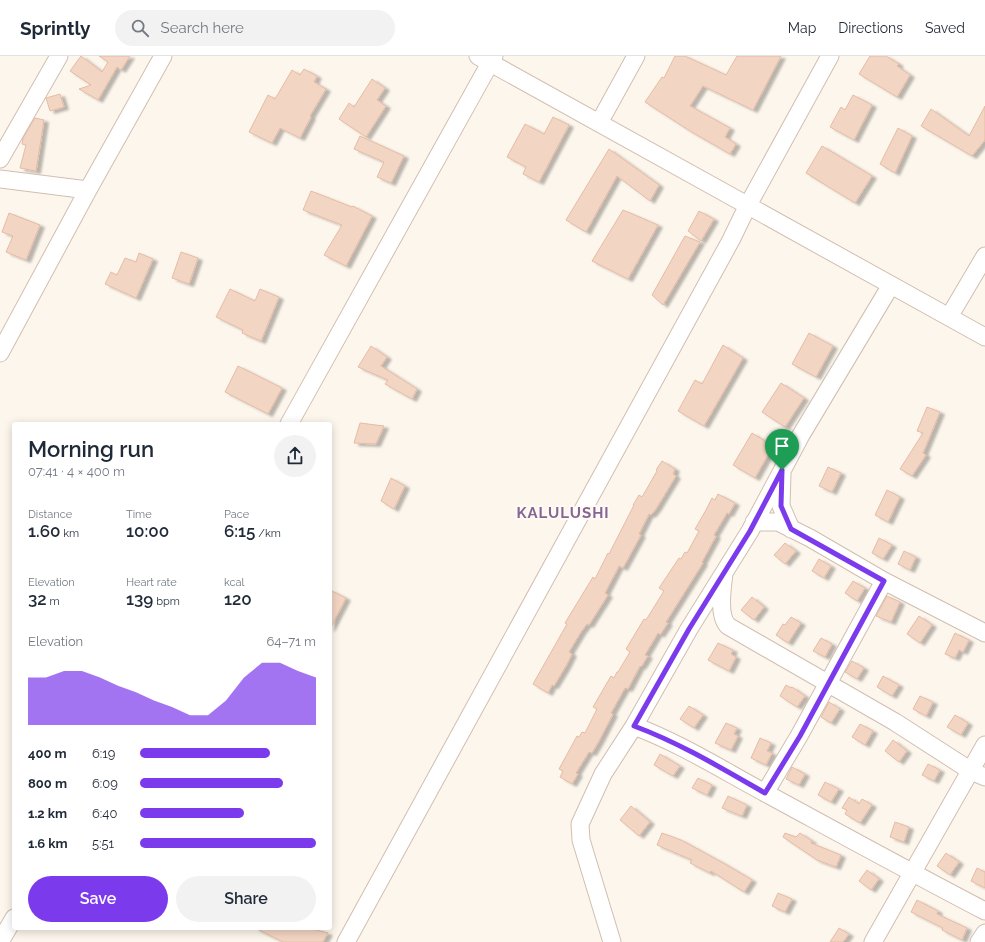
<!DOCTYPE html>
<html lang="en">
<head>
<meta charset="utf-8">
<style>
  body { margin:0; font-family:Raleway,sans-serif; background:#f2f2f3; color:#1f2937; height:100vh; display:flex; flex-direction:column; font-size:15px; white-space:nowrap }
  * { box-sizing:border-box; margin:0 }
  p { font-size:13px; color:#747a83 }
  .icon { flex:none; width:22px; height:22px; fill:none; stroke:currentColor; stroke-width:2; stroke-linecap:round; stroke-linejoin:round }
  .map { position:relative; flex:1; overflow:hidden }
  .side { position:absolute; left:12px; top:366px; width:320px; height:508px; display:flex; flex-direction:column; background:#fff; border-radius:4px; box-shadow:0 2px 10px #0003 }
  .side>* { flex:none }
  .pin { position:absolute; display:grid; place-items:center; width:34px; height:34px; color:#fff; margin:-41px -17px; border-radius:50% 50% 50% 0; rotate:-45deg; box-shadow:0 0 4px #0007 }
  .pin .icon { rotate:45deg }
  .round { display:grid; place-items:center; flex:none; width:42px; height:42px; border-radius:21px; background:#f2f2f3 }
  .summary { display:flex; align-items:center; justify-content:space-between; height:68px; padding:0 16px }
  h1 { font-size:22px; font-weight:600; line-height:30px }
  .metrics { display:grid; grid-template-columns:repeat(3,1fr); gap:6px; height:68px; padding:4px 16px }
  .metrics div { display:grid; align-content:center }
  .metrics b { font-size:17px; font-weight:600 }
  .metrics small { font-size:11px; font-weight:400 }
  .metrics p { font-size:11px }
  .chart { height:112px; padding:8px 16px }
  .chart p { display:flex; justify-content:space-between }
  .chart svg { width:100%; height:72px; margin-top:4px; fill:#7c3aed; opacity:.7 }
  .action { display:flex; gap:8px; margin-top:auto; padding:8px 16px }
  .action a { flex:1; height:46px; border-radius:24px; background:#7c3aed; color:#fff; font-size:16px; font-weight:600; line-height:46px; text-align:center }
  .action a+a { background:#f2f2f3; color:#1f2937 }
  ul { padding:0 16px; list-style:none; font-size:13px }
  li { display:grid; grid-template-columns:64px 48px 1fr; align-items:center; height:30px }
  li i { height:10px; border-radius:5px; background:#7c3aed }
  header { display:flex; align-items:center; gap:24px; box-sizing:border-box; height:56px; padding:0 20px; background:#fff; border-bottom:1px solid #e0e1e3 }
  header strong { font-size:19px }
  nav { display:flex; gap:22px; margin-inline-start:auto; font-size:14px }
  .search { width:280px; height:36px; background:#f2f2f3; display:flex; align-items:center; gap:10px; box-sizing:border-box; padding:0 14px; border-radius:22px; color:#747a83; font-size:15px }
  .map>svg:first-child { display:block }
  .building { fill:#f3d5c3; stroke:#e6bba3; filter:url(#shadow) }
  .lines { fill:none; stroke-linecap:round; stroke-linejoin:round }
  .minor-casing { stroke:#d1beb0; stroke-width:19 }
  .minor { stroke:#fff; stroke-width:17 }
  .route-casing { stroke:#fff; stroke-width:8 }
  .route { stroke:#7c3aed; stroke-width:5 }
  .labels { text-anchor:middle; stroke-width:4; stroke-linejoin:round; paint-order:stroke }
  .district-label { font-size:15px; font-weight:bold; letter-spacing:1px; fill:#846695; stroke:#fffaf3 }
</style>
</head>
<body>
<header>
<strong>Sprintly</strong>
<div class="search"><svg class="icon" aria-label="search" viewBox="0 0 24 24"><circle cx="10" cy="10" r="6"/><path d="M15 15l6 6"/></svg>Search here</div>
<nav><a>Map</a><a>Directions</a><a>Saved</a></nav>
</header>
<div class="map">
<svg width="985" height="886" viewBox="0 0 985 886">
  <defs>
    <filter id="shadow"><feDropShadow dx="4.5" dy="2.5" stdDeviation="1" flood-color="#0004"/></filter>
  </defs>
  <rect width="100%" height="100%" fill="#fdf6ec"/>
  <path class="building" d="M81 0 102 16 108 6 99 0H130L121 14 117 11 98 44 79 33 91 29 70 15Z
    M675 0H685L726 19 737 0H781L753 54 703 30 690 50 730 72 725 81 736 88 730 98 690 75 645 46 662 21 664 22Z
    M870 0H886L899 8 897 10 910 19 897 41 859 18Z
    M304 13 317 20 314 26 326 33 310 60 311 61 300 82 280 72 272 87 249 76 268 39 275 43 292 14 300 19Z
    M372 23 385 32 377 44 386 50 366 81 339 63 349 47 354 51Z
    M60 38 64 51 50 55 46 42Z
    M853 39 872 49 854 84 830 71 841 51 845 54Z
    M985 50V84L972 100 921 70 931 53 969 80Z
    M553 61 569 69 539 126 523 118 526 111 507 101 525 68 544 78Z
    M35 62 44 64 36 115 20 112 26 89 22 88 23 82Z
    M898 72 912 80 895 117 880 108Z
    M360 80 404 100 391 127 377 121 384 106 354 93Z
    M822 90 872 120 855 147 806 117Z
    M609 93 659 129 650 145 617 120 586 176 566 164Z
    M311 135 352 151 353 150 372 160 346 210 324 199 342 169 303 154Z
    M623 154 658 169 628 223 592 205Z
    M699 155 714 163 701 185 688 175Z
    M9 157 40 169 26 204 6 196 13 180 2 176Z
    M685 180 700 186 663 249 652 239Z
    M181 196 198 202 189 228 172 222Z
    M139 197 153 203 136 242 105 228 111 216 117 219 125 202 136 206Z
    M230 233 255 245 260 233 279 241 261 285 242 277 243 274 216 261Z
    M809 277 833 290 816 321 792 308Z
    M723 289 743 302 704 370 678 355 695 324 702 328Z
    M371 290 387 301 381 310 417 333 412 343 385 328 388 324 358 311Z
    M238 310 282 332 268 358 225 336Z
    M781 327 804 342 785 371 762 356Z
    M927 351 940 356 923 397 926 399 912 420 900 413 923 377 917 375Z
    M360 367 384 370 376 388 354 387Z
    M752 377 773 390 755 422 733 409Z
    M662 405 675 413 673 418 676 420 656 453 651 459 649 458 639 478 641 479 623 512 619 510 605 537 608 539 589 569 587 568 581 576 569 596 572 598 566 610 554 630 552 629 548 637 533 628 567 568 565 567 593 521 595 523 608 497 609 498 634 449H633L639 439 642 441 657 415 656 414Z
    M828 411 841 417 832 436 819 430Z
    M391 422 405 430 394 453 381 445Z
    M887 434 900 441 888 466 875 459Z
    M718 438 735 447 729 458 727 457 714 479 716 480 702 506 703 507 666 566 668 567 660 579 658 577 645 599 648 600 641 611 640 610 628 633 625 632 611 657 613 658 599 685 592 697 589 696 576 717 578 718 572 728 560 721 563 715 559 713 577 680 579 681 582 676 585 677 597 653 593 651 611 620 614 622 617 616H618L630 596 626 593 644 563 646 564 664 535 659 532 679 502 681 503 685 496 687 497 699 475 695 473 706 454 712 442 715 444Z
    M879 482 892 489 883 503 872 497Z
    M785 487 796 495 785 508 774 499Z
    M904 495 916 501 910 514 898 508Z
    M819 503 831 510 824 522 812 515Z
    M853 525 865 532 857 545 845 537Z
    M330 534 346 542 330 573Z
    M887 540 900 546 891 566 876 560Z
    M752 541 764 551 754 564 741 554Z
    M919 560 932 569 920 587 907 578Z
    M791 561 801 567 788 587 776 579 783 568 785 569Z
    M955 577 969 584 963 596 959 594 955 602 945 598Z
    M821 582 832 588 825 601 813 595Z
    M718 587 733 594 731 598 736 601 729 615 708 604Z
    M852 605 864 612 857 623 845 616Z
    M883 620 899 629 892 640 877 631Z
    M786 629 791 632 792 631 805 640 797 651 780 640Z
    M920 640 933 646 926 660 913 653Z
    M829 646 840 653 831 667 821 661Z
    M689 650 703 659 694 672 680 663Z
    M955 659 968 667 961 679 947 671Z
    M726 667 737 672 734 678 738 680 731 694 715 687Z
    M860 668 873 675 865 689 852 681Z
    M760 682 771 687 767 695 772 697 766 709 751 702Z
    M893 684 907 695 899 706 885 695Z
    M660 698 680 710 673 720 654 709Z
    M928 708 940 714 934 725 922 719Z
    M792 711 805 718 799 729 786 723Z
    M698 722 712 729 707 739 692 732Z
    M825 726 839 733 831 746 818 739Z
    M728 740 747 749 742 760 722 752Z
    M849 741 859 748 862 743 872 749 860 767 845 758 847 754 842 752Z
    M631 750 650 766 639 780 620 764Z
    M895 766 909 771 904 786 890 781Z
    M662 777 681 784 725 808 752 824 744 836 711 815 710 817 690 807 692 804 657 789Z
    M785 777 796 781 800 777 812 785 811 787 841 799 836 811 817 804 783 781Z
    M946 797 959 806 950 819 937 810Z
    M977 812 985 816V832L971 825Z
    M867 814 879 823 871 834 859 825Z
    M778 837 792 843 785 856 772 850Z
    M917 844 938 855 937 858 967 872 962 884 942 874 943 872 911 856Z
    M255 872H308L328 877 323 886H283Z
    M839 872 849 878 843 886H830Z"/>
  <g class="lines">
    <defs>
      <path id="minor" d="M478 0 985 281
        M599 67 636 0
        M0 103 59 0
        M0 123 88 134
        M949 261 985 200
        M0 297 88 134 163 0
        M289 368 494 0
        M782 417 781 450 791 473
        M754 466H778L810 482 884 525 985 577
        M724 518C722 532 718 560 728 570L895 666 971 715 985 721
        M634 670C682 688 724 715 769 739 841 778 912 817 985 855
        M765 737 799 680 884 525
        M0 886 14 862
        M346 886 731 184 748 149 830 0
        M612 886 581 784 580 768 603 718 634 670 689 573 750 475 801 379 891 229
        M873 886 985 689
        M979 886 985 877"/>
    </defs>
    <use href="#minor" class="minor-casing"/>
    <use href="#minor" class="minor"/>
  </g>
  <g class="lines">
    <defs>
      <path id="route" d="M782 414 781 450 791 473 884 525 800 680 765 737C723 713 680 687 634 670L689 573 750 475Z"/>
    </defs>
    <use href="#route" class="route-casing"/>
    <use href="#route" class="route"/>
  </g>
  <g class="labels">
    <g class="district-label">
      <text x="563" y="462">KALULUSHI</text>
    </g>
  </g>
</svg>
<div class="pin" style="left:782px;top:414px;background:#1e9e55"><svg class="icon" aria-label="arrive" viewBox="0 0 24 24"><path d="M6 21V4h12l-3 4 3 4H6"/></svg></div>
<section class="side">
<div class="summary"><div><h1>Morning run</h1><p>07:41 · 4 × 400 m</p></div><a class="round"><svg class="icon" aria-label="share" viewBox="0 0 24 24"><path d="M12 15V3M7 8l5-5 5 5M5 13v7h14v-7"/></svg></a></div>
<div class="metrics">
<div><p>Distance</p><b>1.60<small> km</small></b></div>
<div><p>Time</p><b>10:00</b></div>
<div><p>Pace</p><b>6:15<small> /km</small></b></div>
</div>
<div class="metrics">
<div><p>Elevation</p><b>32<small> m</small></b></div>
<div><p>Heart rate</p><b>139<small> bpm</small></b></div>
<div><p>kcal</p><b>120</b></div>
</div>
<div class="chart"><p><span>Elevation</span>64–71 m</p>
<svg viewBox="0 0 160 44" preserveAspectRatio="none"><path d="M0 44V15L10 15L20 11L30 11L40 15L50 20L60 24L70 29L80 33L90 38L100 38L110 29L120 15L130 6L140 6L150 11L160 15V44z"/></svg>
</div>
<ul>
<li><b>400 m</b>6:19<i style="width:74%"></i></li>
<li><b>800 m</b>6:09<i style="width:81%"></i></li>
<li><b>1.2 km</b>6:40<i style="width:59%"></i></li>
<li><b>1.6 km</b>5:51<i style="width:100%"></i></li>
</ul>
<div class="action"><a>Save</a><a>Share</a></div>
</section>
</div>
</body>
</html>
